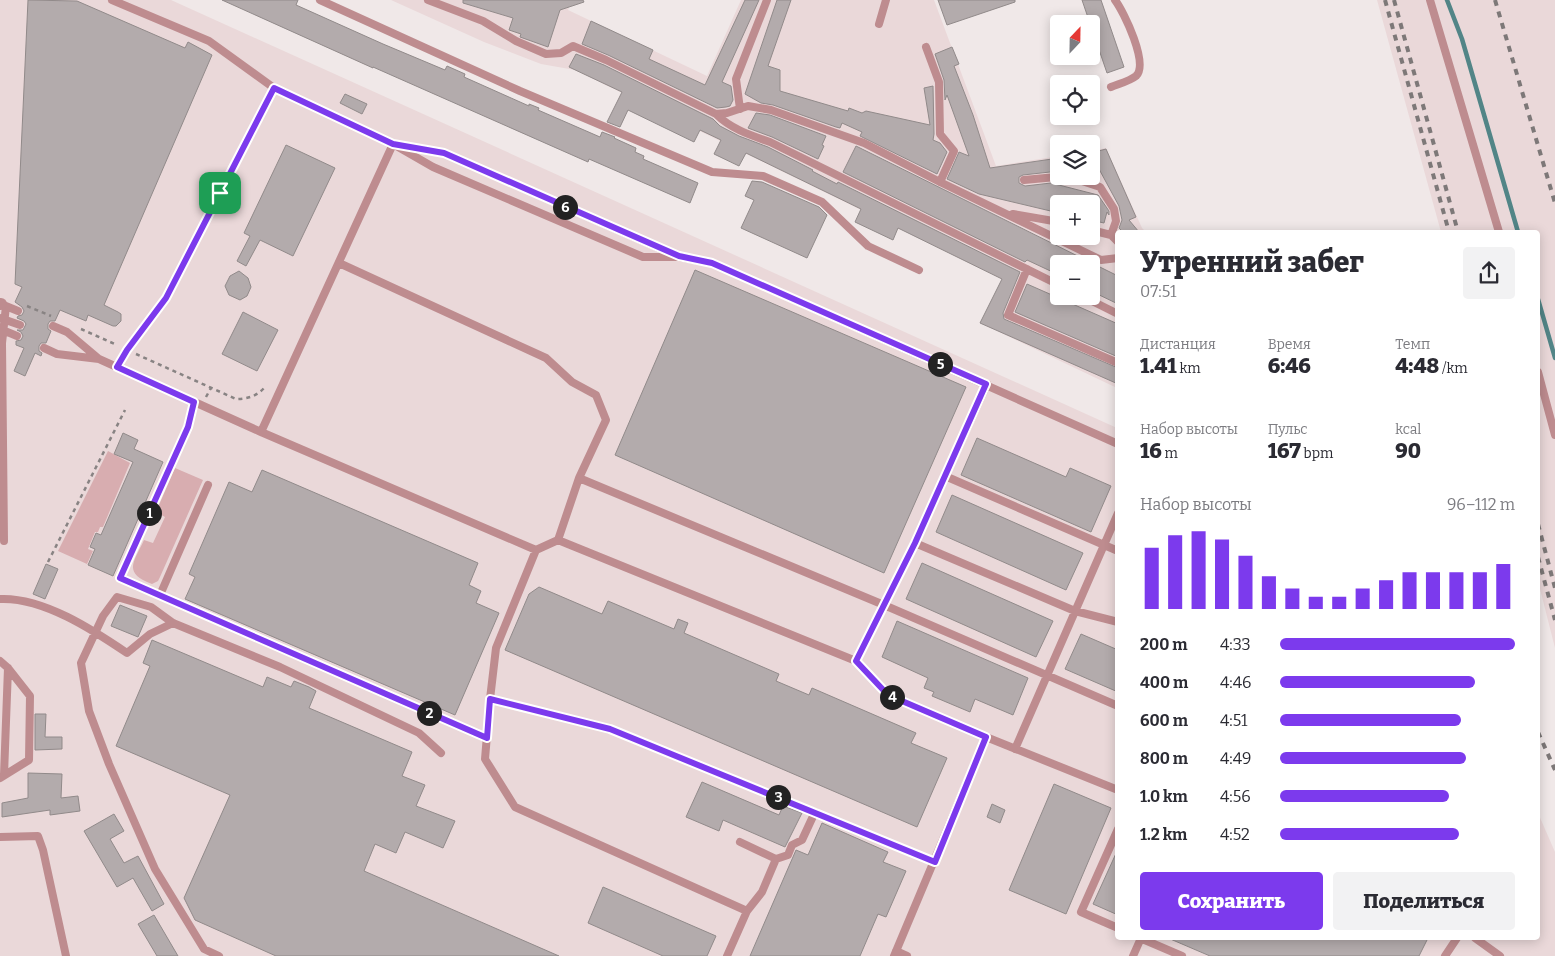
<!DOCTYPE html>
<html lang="ru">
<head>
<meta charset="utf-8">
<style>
  body { margin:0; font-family:Bitter,serif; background:#f2f2f3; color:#2b2b33; height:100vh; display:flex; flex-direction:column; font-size:19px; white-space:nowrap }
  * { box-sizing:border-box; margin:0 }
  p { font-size:16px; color:#7c7c81 }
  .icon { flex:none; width:28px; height:28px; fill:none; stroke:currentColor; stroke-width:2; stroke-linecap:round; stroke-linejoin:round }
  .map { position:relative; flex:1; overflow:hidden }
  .sheet { position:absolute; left:1115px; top:230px; width:425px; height:710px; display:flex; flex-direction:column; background:#fff; border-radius:5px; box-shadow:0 2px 12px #0003 }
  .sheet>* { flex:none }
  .needle { width:32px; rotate:22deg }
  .tools { position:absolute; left:1050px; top:15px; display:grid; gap:10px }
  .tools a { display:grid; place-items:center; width:50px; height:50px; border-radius:5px; background:#fff; box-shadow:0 2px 12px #0003; font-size:25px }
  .pin { position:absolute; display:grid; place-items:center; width:42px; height:42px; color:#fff; margin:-21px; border-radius:10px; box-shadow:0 2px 8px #0006 }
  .km { position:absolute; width:25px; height:25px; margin:-12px; border-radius:50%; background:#222; color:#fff; font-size:14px; line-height:25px; text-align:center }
  .round { display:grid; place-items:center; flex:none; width:52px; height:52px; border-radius:5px; background:#f2f2f3 }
  .headline { display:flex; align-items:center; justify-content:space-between; height:85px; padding:0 25px }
  h1 { font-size:28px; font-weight:800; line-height:38px }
  .metrics { display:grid; grid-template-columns:repeat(3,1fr); gap:8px; height:85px; padding:5px 25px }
  .metrics div { display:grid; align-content:center }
  .metrics b { font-size:21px; font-weight:800 }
  .metrics small { font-size:14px; font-weight:400 }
  .metrics p { font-size:14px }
  .chart { height:140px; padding:10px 25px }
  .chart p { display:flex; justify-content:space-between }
  .chart svg { width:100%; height:90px; margin-top:5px; stroke:#7c3aed; stroke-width:6 }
  .cta { display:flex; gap:10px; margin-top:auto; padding:10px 25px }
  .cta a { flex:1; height:58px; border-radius:5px; background:#7c3aed; color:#fff; font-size:20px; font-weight:800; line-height:58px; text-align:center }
  .cta a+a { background:#f2f2f3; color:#2b2b33 }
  ul { padding:0 25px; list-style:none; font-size:16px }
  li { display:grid; grid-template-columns:80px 60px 1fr; align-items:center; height:38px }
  li i { height:12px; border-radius:6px; background:#7c3aed }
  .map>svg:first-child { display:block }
  .built { fill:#ead8d9; fill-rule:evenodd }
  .green { fill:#d8adb0 }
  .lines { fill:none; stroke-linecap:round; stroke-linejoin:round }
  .stream { stroke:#528587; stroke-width:4.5 }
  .building { fill:#b3abac; stroke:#918a8a }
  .path { stroke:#888383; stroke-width:2.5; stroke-dasharray:4 4; stroke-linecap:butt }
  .service { stroke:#be8c8f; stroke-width:8 }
  .minor { stroke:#be8c8f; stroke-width:12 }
  .rail { stroke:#7d7878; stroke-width:4; stroke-dasharray:6 6; stroke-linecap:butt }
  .route-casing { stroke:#fff; stroke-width:10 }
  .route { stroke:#7c3aed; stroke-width:6 }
</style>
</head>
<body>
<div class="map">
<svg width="1555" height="956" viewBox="0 0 1555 956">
  <rect width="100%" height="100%" fill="#f0e8e8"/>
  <path class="built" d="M0 0H171L1117 428 1118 938H1538V813L1555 852V956H0Z
    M391 0H572L568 10 707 76 741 0H934L996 166 1059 156V176H1091V151L1106 148 1142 228 1146 232H1118L1117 388 980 323 1002 279 575 70 541 64 484 42ZM1059 204H1091V236H1059ZM1059 264H1091V296H1059Z
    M1377 0H1555V648L1538 581V232H1441Z"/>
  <path class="green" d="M108 451 130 463 103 527H100L98 532H95L88 549 93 551 87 564 58 551Z
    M175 468 203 480 160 577 158 581 152 584C122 573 134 562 144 540L153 543 165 517 156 512Z"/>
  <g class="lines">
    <path class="stream" d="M1447 0 1462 39 1518 232
      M1538 299 1555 358"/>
  </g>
  <path class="building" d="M28 0 77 1 185 48 188 42 212 55 104 305 118 312 121 314V321L116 326H113L88 315 86 321 60 310 55 321H50L48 324V329L51 331 46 343H41L39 346V351L42 353 41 356 35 353 25 376 14 371 24 348 16 345V341L21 340 23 336 21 332 17 330H23L26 324 24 321 17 318 18 316 22 315 24 311 22 307 15 302 22 287 15 284Z
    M222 0H298L296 5 383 44 445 70 447 66 465 74 464 77 529 106V104L539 108 538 110 600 137 602 132 615 137 614 138 636 148 635 152 644 156 643 159 698 183 690 203 589 159 588 162 373 67V68Z
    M463 0H583L584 2 560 10 548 47 520 37 521 34 509 30 513 18 463 3Z
    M745 0H759L722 82 731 86 733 100 730 106 726 107 717 108 608 55 582 44 591 21 653 50 649 59 705 85Z
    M777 0H791L768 66 780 70V91L848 111 849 108 862 113 866 111 930 125 924 88 933 86 934 134 933 140 940 143 947 152 937 174 860 136 862 132 842 123 840 128 836 127 773 105 761 103 745 94Z
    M938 0H1015V2L947 25Z
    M1082 0H1101L1124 67 1107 73Z
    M952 47 959 64 954 66 973 115 990 168 1059 158V171L1023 175 1019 177V183L1025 186 1051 183 1098 195 1109 211V215L1107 212 1104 223 1091 220V204H1059V213L979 194 947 179 959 152 969 156 947 95 945 100 944 80 935 54Z
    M576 54 604 65 713 119 720 126 739 136 768 147 813 170 812 171 837 184 838 182 1020 272 1003 313 1004 319 1118 368V384L980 323 1002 279 898 228 893 240 855 222 861 209 746 153 739 166 714 154 721 140 700 130 694 142 628 110 620 127 607 122 622 92 569 67Z
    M345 94 367 104 362 114 340 103Z
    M756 113 770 115 826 136 822 145 824 146 818 159 772 137 748 128Z
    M286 145 335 168 293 256 260 240 246 266 237 261 250 236 244 233Z
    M856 146 1118 276V304L1091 291V264H1059V275L1027 260 1025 262 843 172Z
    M1106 149 1136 217 1129 220 1139 232H1123L1119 228 1122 220 1119 206 1099 169 1091 171V153Z
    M752 181 762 182 819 207 827 215 807 258 741 228 754 200 745 196Z
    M695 270 966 387 884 573 615 455Z
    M239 271 248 278 251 287 247 296 240 300 229 295 225 286 230 276Z
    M1027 284 1118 324V357L1015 312Z
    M243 312 278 330 257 371 222 354Z
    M123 433 138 440 134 449 163 462 113 576 88 565 95 549 90 547 96 533 101 535 133 462 114 454Z
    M977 438 1066 477 1070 468 1111 486 1091 532 961 475Z
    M262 470 478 563 469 585 481 591 476 603 499 613 455 715 185 599 195 577 189 574 229 482 252 492Z
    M952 495 1083 553 1066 590 936 532Z
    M922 563 1053 621 1036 657 906 599Z
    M46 564 58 569 45 599 33 594Z
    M539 587 602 614 608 601 674 629 678 619 688 623 684 633 779 674 776 681 809 695 812 688 916 733 911 743 947 758 917 827 505 650 529 594Z
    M120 605 147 616 138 637 111 626Z
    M897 621 1028 678 1013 715 975 699 970 712 932 696 934 692 924 688 928 678 882 657Z
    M1081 634 1118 650V692L1065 669Z
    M152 640 263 687 267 677 291 687 294 681 309 687 316 691 309 708 412 752 402 776 425 785 416 806 455 821 443 848 405 832 396 853 375 844 364 871 559 956H276L195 920 184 898 230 795 116 746 150 666 143 663Z
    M35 714H46L45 737H62V749L35 750Z
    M28 773 62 774 61 798 78 796 80 811 50 815V810L2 817V803L28 798Z
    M702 782 779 815 783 806 802 813 785 847 723 820 719 831 686 817Z
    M1054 784 1111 808 1066 914 1009 890Z
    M992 804 1005 810 1000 823 987 817Z
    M114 814 124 831 110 839 124 863 138 856 164 904 152 911 133 878 117 887 84 831Z
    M822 823 888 852 883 862 906 871 886 917 878 914 860 956H750L796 850 808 855Z
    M1118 849V915L1093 904Z
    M603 887 716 936 707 956H663L588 923Z
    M154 915 178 956H157L138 924Z
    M1168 938H1428L1419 956H1210Z"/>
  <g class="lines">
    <path class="path" d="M27 306 51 316
      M81 329 117 345
      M136 354 236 399C247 399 257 396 264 388
      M206 397 211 388
      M48 562 125 410"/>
    <path class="service" d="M112 0 209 41 274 88
      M320 0 520 91 712 172 763 176 822 202 868 246 919 270
      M428 0 483 21 516 41 546 54 561 53 573 46 606 60 716 114 727 113 748 106 771 110 864 143 940 182 1101 260 1118 258
      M1430 0 1499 232
      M879 24 886 0
      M926 47 939 82 940 134 954 151 940 182
      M1111 87C1118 84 1130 81 1136 76 1149 64 1124 12 1115 0
      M740 109 736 79 767 0
      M716 114C731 129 750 135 770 142L1059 285
      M1067 176 1100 187 1114 209 1116 221 1111 235
      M1024 180 1067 176
      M1013 214 1059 222
      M1091 230 1111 235 1118 242
      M339 263 546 358 572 382 596 395 606 420 579 478 558 540
      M1027 269 1008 315 1118 363
      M1082 296 1118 314
      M1 304 18 311
      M0 318 20 325
      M53 326 67 332 99 359
      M0 329 17 336
      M44 348 57 354 99 359 261 432 536 550 558 540 856 661 888 695 986 737 1118 790
      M117 367 127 350 166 298 274 88 393 144 433 167 643 257H679L712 263 1118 444
      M1538 372 1555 435
      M194 402 188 427 120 578 487 738
      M261 432 393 144 444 153 677 256
      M945 476 1118 551
      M579 478 884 605 1118 706
      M4 541 2 343 6 306
      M915 543 1075 611 1118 622
      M536 550 496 648 490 699 485 759 515 807 747 911 727 956
      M160 595 208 485
      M0 599C43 597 93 630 127 653L150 634 173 623
      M0 661 8 668 30 696 29 760 0 778
      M856 661 915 543 987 384
      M490 699 610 729 935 862
      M1015 749 1118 513
      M4 775 8 668
      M1118 829 1081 912 1118 928
      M0 837 38 836 43 850 66 956
      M740 842 776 859 762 892 747 911
      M776 859 788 855 792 845 802 840 815 812
      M1140 938 1182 956
      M1475 938 1500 956
      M896 951 907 956
      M219 956 204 949 155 869 109 764 89 711 81 663 103 616 117 597 151 607 173 623 280 667 419 733 441 753
      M894 956 986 737
      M1133 956 1141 938
      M1445 956 1457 938"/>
    <path class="minor" d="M0 304H1"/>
    <path class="rail" d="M1385 0 1449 232
      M1394 0 1458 232
      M1495 0 1555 203
      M1538 524 1555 588
      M1538 557 1555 620
      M1538 732 1555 770"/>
  </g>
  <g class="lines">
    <defs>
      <path id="route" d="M274 88 393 144 444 153 679 256 712 263 986 384 915 543 856 661 888 695 986 737 935 862 610 729 490 699 487 738 120 578 188 427 194 402 117 367 127 350 166 298Z"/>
    </defs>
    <use href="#route" class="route-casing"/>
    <use href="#route" class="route"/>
  </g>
</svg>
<div class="tools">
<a><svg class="needle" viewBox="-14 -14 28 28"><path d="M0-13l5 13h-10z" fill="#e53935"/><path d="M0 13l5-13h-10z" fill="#7c7c81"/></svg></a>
<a><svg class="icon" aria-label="locate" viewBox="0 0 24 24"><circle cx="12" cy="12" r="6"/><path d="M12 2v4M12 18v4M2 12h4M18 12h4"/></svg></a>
<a><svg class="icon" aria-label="layers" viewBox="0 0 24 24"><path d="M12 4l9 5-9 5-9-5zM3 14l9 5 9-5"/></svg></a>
<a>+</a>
<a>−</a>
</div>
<div class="pin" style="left:220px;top:193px;background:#1e9e55"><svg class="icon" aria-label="arrive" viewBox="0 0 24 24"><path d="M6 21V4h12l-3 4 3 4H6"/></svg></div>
<b class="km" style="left:149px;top:513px">1</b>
<b class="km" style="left:429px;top:713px">2</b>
<b class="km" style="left:778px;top:797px">3</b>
<b class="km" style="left:892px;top:697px">4</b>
<b class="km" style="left:940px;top:364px">5</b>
<b class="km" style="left:565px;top:207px">6</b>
<section class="sheet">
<div class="headline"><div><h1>Утренний забег</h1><p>07:51</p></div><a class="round"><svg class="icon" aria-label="share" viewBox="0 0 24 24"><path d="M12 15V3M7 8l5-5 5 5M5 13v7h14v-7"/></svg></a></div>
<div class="metrics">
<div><p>Дистанция</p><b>1.41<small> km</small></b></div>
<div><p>Время</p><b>6:46</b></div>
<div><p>Темп</p><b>4:48<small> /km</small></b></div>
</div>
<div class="metrics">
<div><p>Набор высоты</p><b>16<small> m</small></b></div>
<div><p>Пульс</p><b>167<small> bpm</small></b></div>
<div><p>kcal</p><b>90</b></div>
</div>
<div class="chart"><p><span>Набор высоты</span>96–112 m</p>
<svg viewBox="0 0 160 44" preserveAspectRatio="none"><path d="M5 44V14M15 44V8M25 44V6M35 44V10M45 44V18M55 44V28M65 44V34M75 44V38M85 44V38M95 44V34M105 44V30M115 44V26M125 44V26M135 44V26M145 44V26M155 44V22"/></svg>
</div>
<ul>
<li><b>200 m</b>4:33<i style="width:100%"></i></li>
<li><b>400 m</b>4:46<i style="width:83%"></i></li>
<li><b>600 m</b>4:51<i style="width:77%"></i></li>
<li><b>800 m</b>4:49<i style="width:79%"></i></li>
<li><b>1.0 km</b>4:56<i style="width:72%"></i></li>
<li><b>1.2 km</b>4:52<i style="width:76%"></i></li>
</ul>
<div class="cta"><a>Сохранить</a><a>Поделиться</a></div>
</section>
</div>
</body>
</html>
